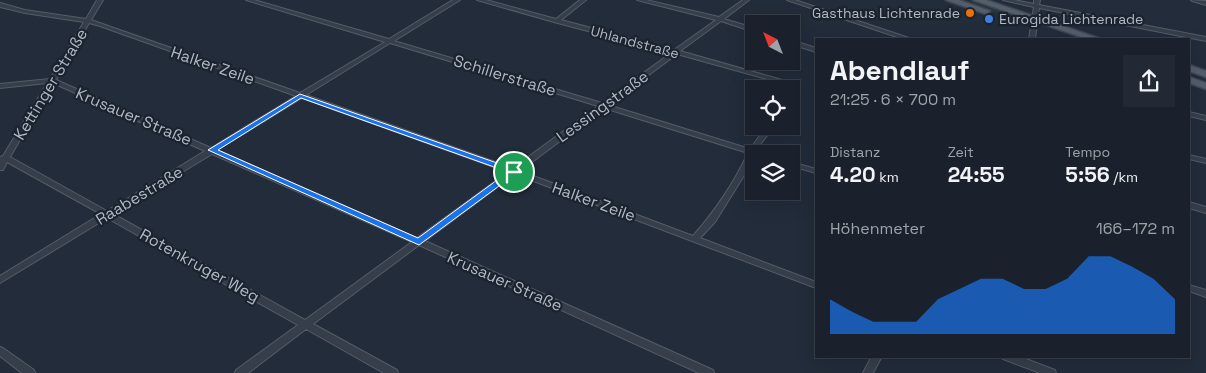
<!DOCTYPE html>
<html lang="de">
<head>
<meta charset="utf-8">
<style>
  body { margin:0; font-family:"Space Grotesk",sans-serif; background:#232934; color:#f1f3f6; height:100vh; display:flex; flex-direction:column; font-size:19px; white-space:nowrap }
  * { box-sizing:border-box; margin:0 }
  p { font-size:16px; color:#9fa3a9 }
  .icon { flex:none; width:28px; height:28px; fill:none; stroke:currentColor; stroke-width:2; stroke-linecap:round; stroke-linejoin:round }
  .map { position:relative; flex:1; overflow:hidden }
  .sheet { position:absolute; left:815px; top:38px; width:375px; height:320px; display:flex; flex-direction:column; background:#1a212c; border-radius:0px; box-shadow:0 5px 20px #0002,0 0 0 1px #383e48 }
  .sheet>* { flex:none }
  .needle { width:32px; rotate:318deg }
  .fabs { position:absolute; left:745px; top:15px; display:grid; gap:10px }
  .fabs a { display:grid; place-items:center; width:55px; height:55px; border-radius:0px; background:#1a212c; box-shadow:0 5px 20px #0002,0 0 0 1px #383e48; font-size:25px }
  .pin { position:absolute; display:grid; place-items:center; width:42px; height:42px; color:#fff; margin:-21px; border:2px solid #fff; border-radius:50%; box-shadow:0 1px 5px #0007 }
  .round { display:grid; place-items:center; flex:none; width:52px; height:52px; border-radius:0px; background:#232934 }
  .summary { display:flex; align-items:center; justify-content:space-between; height:85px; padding:0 15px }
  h1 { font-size:28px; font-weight:800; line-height:38px }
  .stats { display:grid; grid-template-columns:repeat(3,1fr); gap:8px; height:85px; padding:5px 15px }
  .stats div { display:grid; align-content:center }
  .stats b { font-size:21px; font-weight:800 }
  .stats small { font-size:14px; font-weight:400 }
  .stats p { font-size:14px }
  .chart { height:140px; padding:10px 15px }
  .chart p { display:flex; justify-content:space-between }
  .chart svg { width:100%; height:90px; margin-top:5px; fill:#1a73e8; opacity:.7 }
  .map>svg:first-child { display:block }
  .green { fill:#24383b }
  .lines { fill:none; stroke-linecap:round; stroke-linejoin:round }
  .minor-casing { stroke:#545c68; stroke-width:2 }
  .primary-casing { stroke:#3f4754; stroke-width:3 }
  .minor { fill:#363e4b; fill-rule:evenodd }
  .primary { fill:#545d6b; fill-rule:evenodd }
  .route { fill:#1a73e8; stroke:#fff; fill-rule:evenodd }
  .food-dot { fill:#e8710a; stroke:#1b232f; stroke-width:2 }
  .shop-dot { fill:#3f7fe0; stroke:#1b232f; stroke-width:2 }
  .labels { text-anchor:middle; stroke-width:4.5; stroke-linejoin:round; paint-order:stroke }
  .far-poi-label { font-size:14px; fill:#b1b9c7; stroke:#1b232f; text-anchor:end }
  .far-street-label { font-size:14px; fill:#b1b9c7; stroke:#1b232f }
  .street-label { font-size:16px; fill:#b1b9c7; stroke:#1b232f }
</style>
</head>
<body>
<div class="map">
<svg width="1206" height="373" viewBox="0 0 1206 373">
  <rect width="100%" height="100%" fill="#222c3a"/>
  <path class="green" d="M954 0C978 0 999 9 1021 16L1020 20Z"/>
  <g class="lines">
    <defs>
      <path id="minor" d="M97 0H103L91 20 300 93 385 42 246 0H254L389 39 453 0H460L394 41 602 103 671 53 554 22 477 0H486L556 19 580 0H586L561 20 674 50 716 20 637 0H646L719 17 743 0H749L724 19 754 28V32L721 21 680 51 789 82 794 91 793 92 791 93V89H787L785 84 677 54 608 105 750 149 767 126H774L756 150 763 154H754L748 169 715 222 700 238 816 282V288L515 174 425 241 713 370 714 373H699L419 245 313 324 397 370 398 373H384L306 329 248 373H235L236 370 298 325 107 218 0 283V276L101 214 7 162 3 170H0V157L3 156 47 83 0 88V84L50 79 84 22 25 13 0 7V3L25 10 86 19ZM89 23 100 26 296 96 211 148 56 80ZM390 43 598 106 513 168 306 95ZM53 83 205 151 107 211 10 157ZM302 98 505 171 508 172 417 238 217 150ZM604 108 748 153C734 183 715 211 693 236L520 171ZM212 154 412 242 305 320 113 214Z
        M787 0H795L912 39H903Z
        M1003 0H1014L1034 4V0H1040L1039 5 1206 37V41L1039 8 1035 39H1029L1034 7Z
        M1191 0 1206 1V5L1192 1Z
        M791 40 816 48V52L791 44Z
        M1189 112 1206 116V120L1189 116Z
        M1189 155 1206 159V163L1189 159Z
        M791 162 816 169V173L791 166Z
        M1189 202 1206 207V213L1189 208Z
        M1189 285 1206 290V297L1189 291Z
        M0 347 3 348 34 370 35 373H22L0 356Z
        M872 356H882L873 373H863Z
        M1001 356H1018L1055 370 1056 373H1040L1003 359Z"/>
      <path id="primary" d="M946 0H959L990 11 986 14Z
        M973 0H986L1101 39H1087Z
        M1189 65 1206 71V77L1189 71Z
        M1189 77 1206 83V89L1189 83Z"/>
    </defs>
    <use href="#minor" class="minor-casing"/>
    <use href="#primary" class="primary-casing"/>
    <use href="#minor" class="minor"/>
    <use href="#primary" class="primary"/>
  </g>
  <path class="route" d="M300 94 517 170 518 172 419 245 208 150ZM301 98 508 172 418 238 218 150Z"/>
  <circle class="food-dot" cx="970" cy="13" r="5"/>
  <circle class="shop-dot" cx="989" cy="19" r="5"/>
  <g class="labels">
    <g class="far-poi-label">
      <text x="960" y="18">Gasthaus Lichtenrade</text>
      <text x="999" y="24" text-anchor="start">Eurogida Lichtenrade</text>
    </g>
    <g class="far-street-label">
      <text transform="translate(635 42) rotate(15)" y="5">Uhlandstraße</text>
    </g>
    <g class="street-label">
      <text transform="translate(213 65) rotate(19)" y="6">Halker Zeile</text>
      <text transform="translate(505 75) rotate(17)" y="6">Schillerstraße</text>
      <text transform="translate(50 84) rotate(-59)" y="6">Kettinger Straße</text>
      <text transform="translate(602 106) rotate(-36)" y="6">Lessingstraße</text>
      <text transform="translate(134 116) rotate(23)" y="6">Krusauer Straße</text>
      <text transform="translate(139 195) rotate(-31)" y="6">Raabestraße</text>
      <text transform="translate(594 201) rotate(20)" y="6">Halker Zeile</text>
      <text transform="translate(200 265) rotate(29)" y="6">Rotenkruger Weg</text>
      <text transform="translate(505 281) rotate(24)" y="6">Krusauer Straße</text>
    </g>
  </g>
</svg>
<div class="fabs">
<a><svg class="needle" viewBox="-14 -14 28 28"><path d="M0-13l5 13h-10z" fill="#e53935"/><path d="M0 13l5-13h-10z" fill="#9fa3a9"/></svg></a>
<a><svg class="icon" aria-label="locate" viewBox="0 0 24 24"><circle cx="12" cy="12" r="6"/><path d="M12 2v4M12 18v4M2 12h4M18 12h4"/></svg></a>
<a><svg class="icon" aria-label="layers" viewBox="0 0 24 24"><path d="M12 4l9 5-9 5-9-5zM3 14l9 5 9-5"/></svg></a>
</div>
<div class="pin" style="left:514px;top:172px;background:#1e9e55"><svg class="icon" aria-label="arrive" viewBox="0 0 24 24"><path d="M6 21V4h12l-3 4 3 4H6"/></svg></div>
<section class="sheet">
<div class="summary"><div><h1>Abendlauf</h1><p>21:25 · 6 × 700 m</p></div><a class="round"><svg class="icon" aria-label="share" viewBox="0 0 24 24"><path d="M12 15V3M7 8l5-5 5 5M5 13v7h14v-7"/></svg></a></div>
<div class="stats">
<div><p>Distanz</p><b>4.20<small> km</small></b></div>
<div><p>Zeit</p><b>24:55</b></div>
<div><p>Tempo</p><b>5:56<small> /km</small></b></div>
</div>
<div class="chart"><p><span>Höhenmeter</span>166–172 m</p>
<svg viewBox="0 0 160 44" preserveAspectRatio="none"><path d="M0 44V27L10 33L20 38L30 38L40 38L50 27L60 22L70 17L80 17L90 22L100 22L110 17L120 6L130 6L140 11L150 17L160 27V44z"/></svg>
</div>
</section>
</div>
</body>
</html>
